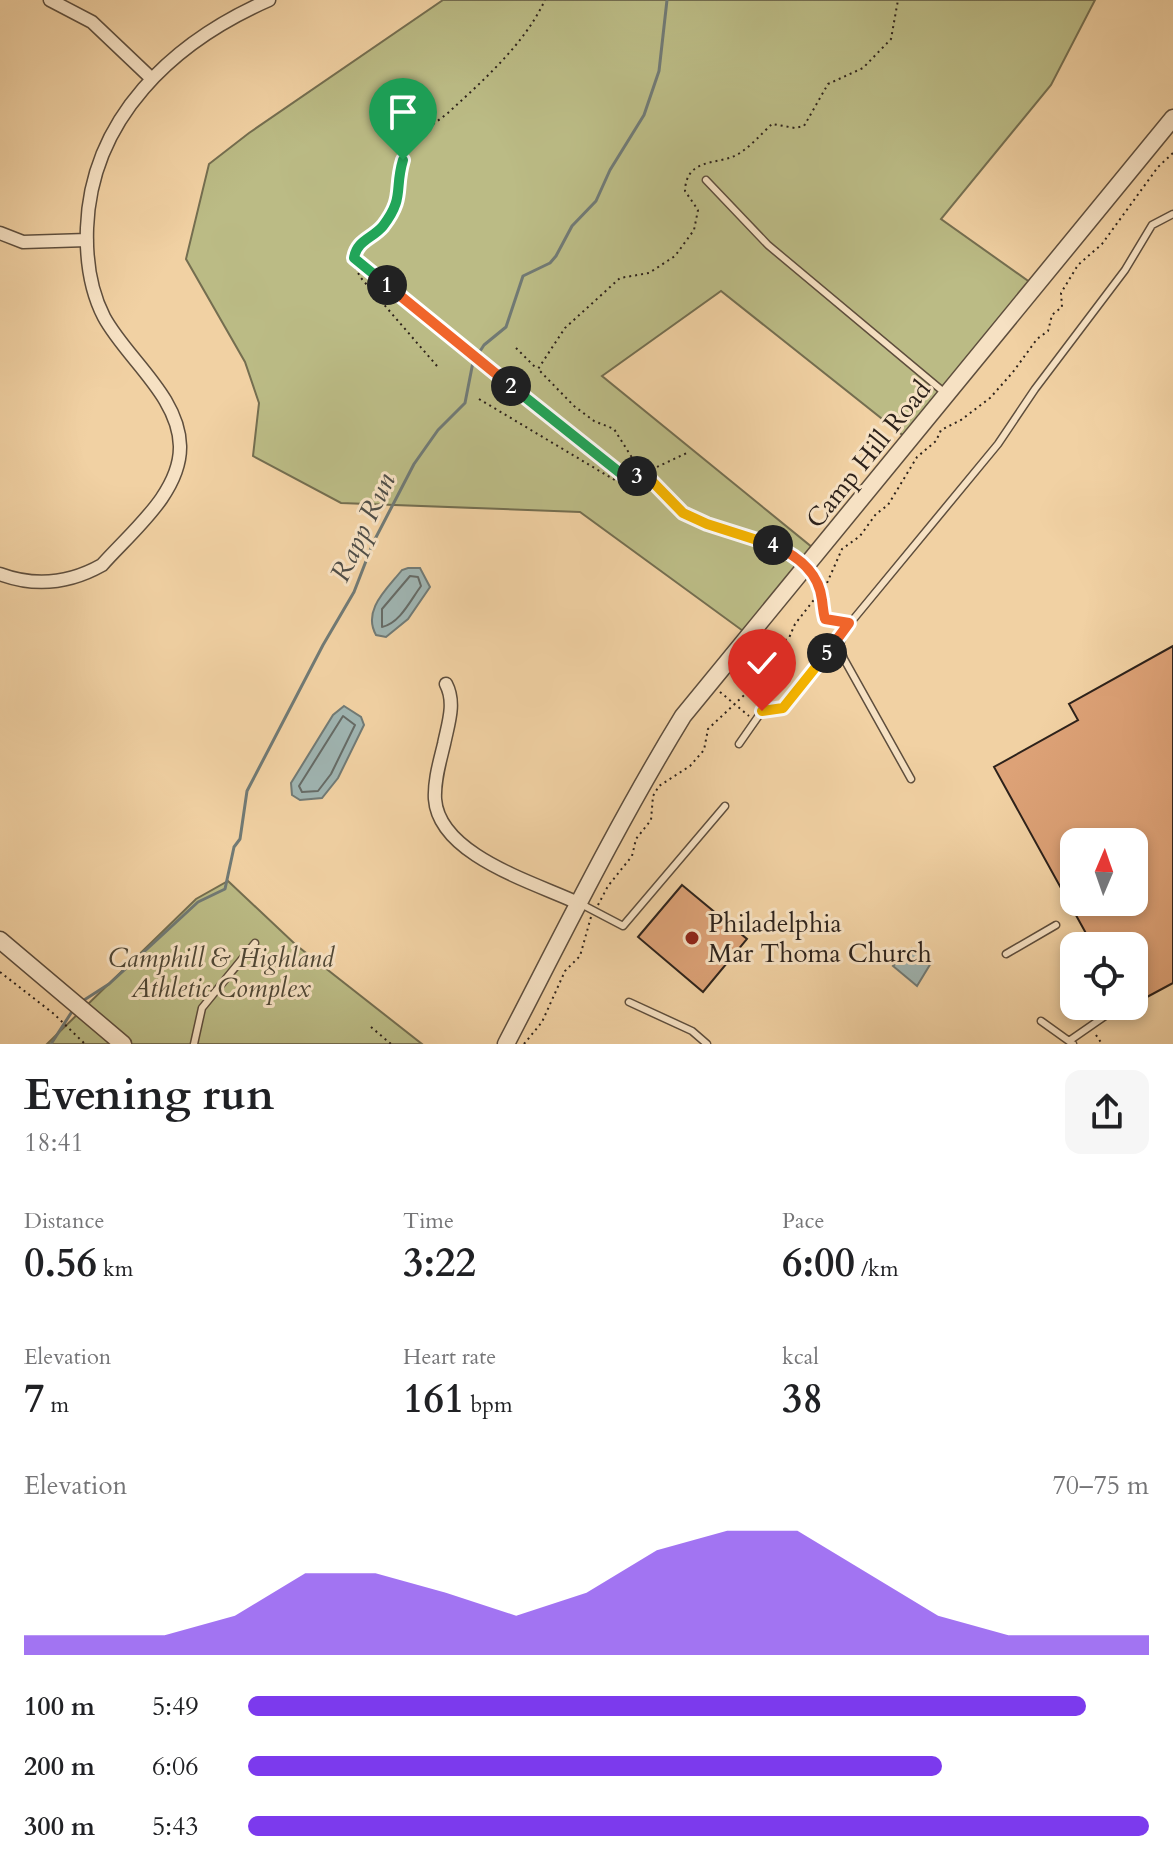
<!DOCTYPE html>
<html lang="en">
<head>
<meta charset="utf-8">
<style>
  body { margin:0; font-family:Cardo,serif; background:#f6f6f6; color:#202124; height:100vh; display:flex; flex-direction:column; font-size:30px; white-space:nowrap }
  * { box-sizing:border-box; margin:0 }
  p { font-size:26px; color:#757577 }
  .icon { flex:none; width:44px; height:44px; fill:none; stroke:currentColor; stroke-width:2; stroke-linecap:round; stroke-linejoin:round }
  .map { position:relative; height:1044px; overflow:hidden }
  .panel { display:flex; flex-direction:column; background:#fff; flex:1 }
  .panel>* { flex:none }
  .needle { width:52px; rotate:2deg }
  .tools { position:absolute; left:1060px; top:828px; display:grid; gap:16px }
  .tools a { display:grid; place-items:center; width:88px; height:88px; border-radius:16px; background:#fff; box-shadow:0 4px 12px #0003; font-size:40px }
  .pin { position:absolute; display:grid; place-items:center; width:68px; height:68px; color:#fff; margin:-82px -34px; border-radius:50% 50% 50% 0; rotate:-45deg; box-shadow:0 0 8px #0007 }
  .pin .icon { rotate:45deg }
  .km { position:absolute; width:40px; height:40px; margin:-20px; border-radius:50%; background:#222; color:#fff; font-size:22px; line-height:40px; text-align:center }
  .round { display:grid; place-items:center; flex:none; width:84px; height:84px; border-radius:16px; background:#f6f6f6 }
  .overview { display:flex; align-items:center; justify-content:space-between; height:136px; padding:0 24px }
  h1 { font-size:44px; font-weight:600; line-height:60px }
  .stats { display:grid; grid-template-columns:repeat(3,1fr); gap:12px; height:136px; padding:8px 24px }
  .stats div { display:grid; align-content:center }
  .stats b { font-size:40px; font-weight:600 }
  .stats small { font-size:22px; font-weight:400 }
  .stats p { font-size:22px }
  .chart { height:224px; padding:16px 24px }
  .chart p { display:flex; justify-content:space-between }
  .chart svg { width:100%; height:144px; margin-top:8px; fill:#7c3aed; opacity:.7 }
  ul { padding:0 24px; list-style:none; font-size:26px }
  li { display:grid; grid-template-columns:128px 96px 1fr; align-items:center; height:60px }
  li i { height:20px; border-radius:10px; background:#7c3aed }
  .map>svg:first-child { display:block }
  .green { fill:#bbbb85; stroke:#746e50; stroke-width:2 }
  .water { fill:#9fb4b1; stroke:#717a75; stroke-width:2 }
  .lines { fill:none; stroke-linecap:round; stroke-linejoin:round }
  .shore { stroke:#666b66; stroke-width:2 }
  .stream { stroke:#717a75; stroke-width:3 }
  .building { fill:#dda277; stroke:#2d221b; stroke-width:2; fill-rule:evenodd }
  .service-casing { stroke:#5e4e3d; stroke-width:9 }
  .minor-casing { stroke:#5e4e3d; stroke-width:15 }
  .tertiary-casing { stroke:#5e4e3d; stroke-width:19 }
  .path { stroke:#2d221b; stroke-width:2; stroke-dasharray:2 4; stroke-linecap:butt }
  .service { stroke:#f6e1c3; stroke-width:6 }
  .minor { stroke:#f6e1c3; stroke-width:12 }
  .tertiary { stroke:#f6e1c3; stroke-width:16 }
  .split-1-casing { stroke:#fff; stroke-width:16 }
  .split-2-casing { stroke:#fff; stroke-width:16 }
  .split-3-casing { stroke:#fff; stroke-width:16 }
  .split-4-casing { stroke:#fff; stroke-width:16 }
  .split-5-casing { stroke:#fff; stroke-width:16 }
  .split-6-casing { stroke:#fff; stroke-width:16 }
  .split-1 { stroke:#22a559; stroke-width:10 }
  .split-2 { stroke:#f0652b; stroke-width:10 }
  .split-3 { stroke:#22a559; stroke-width:10 }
  .split-4 { stroke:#f5b400; stroke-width:10 }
  .split-5 { stroke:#f0652b; stroke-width:10 }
  .split-6 { stroke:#f5b400; stroke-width:10 }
  .poi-dot { fill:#8f2418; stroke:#f6e1c3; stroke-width:3 }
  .labels { text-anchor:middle; stroke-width:6; stroke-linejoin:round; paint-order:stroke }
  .street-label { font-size:26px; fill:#2d221b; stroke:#f6e1c3 }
  .poi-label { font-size:26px; fill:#2d221b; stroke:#f6e1c3; text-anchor:start }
  .park-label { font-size:26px; font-style:italic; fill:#504836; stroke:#f6e1c3 }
  .water-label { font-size:28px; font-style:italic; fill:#4f4e48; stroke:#f6e1c3 }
</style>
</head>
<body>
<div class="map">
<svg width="1173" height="1044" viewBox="0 0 1173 1044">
  <rect width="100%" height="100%" fill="#f1d1a3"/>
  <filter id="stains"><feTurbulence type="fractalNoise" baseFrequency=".0025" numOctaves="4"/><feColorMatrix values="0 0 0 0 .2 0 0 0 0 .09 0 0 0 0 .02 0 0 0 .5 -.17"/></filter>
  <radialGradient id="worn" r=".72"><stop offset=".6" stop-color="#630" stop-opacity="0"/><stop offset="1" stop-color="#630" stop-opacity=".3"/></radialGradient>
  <path class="green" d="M443 0H1095L1051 85 941 219 1031 283 905 437 721 291 602 376 813 548 743 631 580 512 341 503 253 456 259 403 245 362 186 259 209 164 249 133Z
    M228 881 296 945 422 1044H47L196 899Z"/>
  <path class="water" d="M408 568H420L430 587 408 619 386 637 376 635C362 610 387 589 402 570Z
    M344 706 361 717 364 725 338 778 322 798 300 800 292 795 291 783 333 715Z
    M912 948 931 963 917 986 893 966Z"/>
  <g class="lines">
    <path class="shore" d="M410 576 418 577 421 586C410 601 400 623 382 627V609Z
      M343 716 355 725 331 774 318 791 302 792 299 786Z"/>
    <path class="stream" d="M81 1002 109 984 198 902 225 889 234 847 240 839 247 791 323 645 354 592 373 543 414 464 438 430 465 403 473 362 484 345 506 327 523 276 550 263 556 256 572 226 596 201 610 170 644 115 659 71 667 0
      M51 1044 73 1010"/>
  </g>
  <path class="building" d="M1173 646V983L1134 1004V946H1093L994 767 1078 720 1069 704ZM1074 842H1134V902H1074Z
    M682 885 747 939 703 992 638 937Z"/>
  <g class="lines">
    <defs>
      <path id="service" d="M706 180 768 245 945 393
        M739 744 762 711 783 708 840 636
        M911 779 844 659 840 647 842 633 998 444 1035 389 1125 270 1152 225 1173 214
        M581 904 623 926 725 806
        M1006 954 1056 925
        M629 1002 692 1031 707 1044
        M1041 1021 1073 1044
        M1069 1041 1105 1016
        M194 1044 202 1008 255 943"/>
      <path id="minor" d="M50 0 92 22 152 79
        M0 233 23 242 87 240
        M0 574C35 587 70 583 102 565 131 532 181 493 180 446 179 396 126 358 104 317 90 290 86 258 87 228 91 118 173 42 269 0
        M446 684C456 703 448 724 444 744 440 761 434 780 435 799 439 855 533 882 578 903"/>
      <path id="tertiary" d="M0 940 123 1044
        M506 1044C563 934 618 822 683 716L1173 118"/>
    </defs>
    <use href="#service" class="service-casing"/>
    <use href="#minor" class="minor-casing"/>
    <use href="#tertiary" class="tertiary-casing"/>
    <path class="path" d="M354 259 629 480
      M516 348 537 369
      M437 366 361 278C340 244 373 240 390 216 406 194 394 165 412 142 422 130 438 122 450 111 485 79 525 43 545 0
      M479 399 618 482 629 480 689 452
      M796 557 777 546 742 533 707 524 683 513 636 464 614 429 594 421 574 406 538 369 565 328 620 278 649 273 675 256 694 230 698 210 685 191C686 160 713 164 732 157 746 152 761 134 772 124L795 128 804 126 828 84 863 68 891 39 898 0
      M815 575 825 619 840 620
      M720 692 749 716
      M598 905 608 886 632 856 636 839 651 820 653 796 659 786 690 766 704 750 708 729 756 684 768 658 778 645 789 638 795 624 827 583 842 549 860 536 876 514 888 505 917 457 936 441 941 430 961 420 990 398 1013 372 1037 339 1048 331 1052 315 1062 307 1061 293 1078 265 1102 244 1158 167 1173 153
      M0 972 54 1014 85 1044
      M371 1027 391 1044
      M1096 1035 1102 1044
      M524 1044 542 1022 565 971 580 956 591 917"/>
    <use href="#service" class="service"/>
    <use href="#minor" class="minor"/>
    <use href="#tertiary" class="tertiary"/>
  </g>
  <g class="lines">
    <defs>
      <path id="split-1" d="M387 285 354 258C357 240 372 239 383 226 405 197 394 190 403 160"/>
      <path id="split-2" d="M387 285 511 386"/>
      <path id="split-3" d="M511 386 629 480 637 476"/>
      <path id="split-4" d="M637 476 643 472 683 513 707 524 773 545"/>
      <path id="split-5" d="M773 545C798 556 819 572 822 600 823 607 823 612 825 619L849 623 827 653"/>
      <path id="split-6" d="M762 711 783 708 827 653"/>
    </defs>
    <use href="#split-1" class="split-1-casing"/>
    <use href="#split-2" class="split-2-casing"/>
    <use href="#split-3" class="split-3-casing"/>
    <use href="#split-4" class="split-4-casing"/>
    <use href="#split-5" class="split-5-casing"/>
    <use href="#split-6" class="split-6-casing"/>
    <use href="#split-1" class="split-1"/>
    <use href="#split-2" class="split-2"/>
    <use href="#split-3" class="split-3"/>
    <use href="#split-4" class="split-4"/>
    <use href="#split-5" class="split-5"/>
    <use href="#split-6" class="split-6"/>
  </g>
  <circle class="poi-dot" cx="692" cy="938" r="8"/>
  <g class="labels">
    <g class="street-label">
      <text transform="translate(868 454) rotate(-51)" y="9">Camp Hill Road</text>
    </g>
    <g class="poi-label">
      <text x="708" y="932">Philadelphia<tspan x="708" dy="30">Mar Thoma Church</tspan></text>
    </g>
    <g class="park-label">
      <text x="221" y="967">Camphill &amp; Highland<tspan x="221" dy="30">Athletic Complex</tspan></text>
    </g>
    <g class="water-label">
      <text transform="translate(362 527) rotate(-65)" y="10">Rapp Run</text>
    </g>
  </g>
  <rect width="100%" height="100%" filter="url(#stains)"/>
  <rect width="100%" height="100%" fill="url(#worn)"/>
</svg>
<div class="tools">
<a><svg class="needle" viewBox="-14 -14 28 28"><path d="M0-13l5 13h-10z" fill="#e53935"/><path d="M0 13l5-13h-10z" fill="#757577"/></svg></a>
<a><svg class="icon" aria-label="locate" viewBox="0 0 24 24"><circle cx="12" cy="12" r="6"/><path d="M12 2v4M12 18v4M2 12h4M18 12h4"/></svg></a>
</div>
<div class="pin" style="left:403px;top:160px;background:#1e9e55"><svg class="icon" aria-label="arrive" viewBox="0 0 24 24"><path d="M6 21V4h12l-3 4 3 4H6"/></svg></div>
<div class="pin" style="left:762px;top:711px;background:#d93025"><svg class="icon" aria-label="check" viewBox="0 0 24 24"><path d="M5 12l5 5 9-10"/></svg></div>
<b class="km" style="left:387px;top:285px">1</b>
<b class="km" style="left:511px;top:386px">2</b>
<b class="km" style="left:637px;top:476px">3</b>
<b class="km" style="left:773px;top:545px">4</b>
<b class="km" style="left:827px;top:653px">5</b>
</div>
<section class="panel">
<div class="overview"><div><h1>Evening run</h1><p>18:41</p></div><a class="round"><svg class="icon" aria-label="share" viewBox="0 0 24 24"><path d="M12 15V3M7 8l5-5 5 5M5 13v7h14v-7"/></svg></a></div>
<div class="stats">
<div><p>Distance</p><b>0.56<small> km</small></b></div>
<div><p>Time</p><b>3:22</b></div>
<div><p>Pace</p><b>6:00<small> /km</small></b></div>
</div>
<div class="stats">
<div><p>Elevation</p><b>7<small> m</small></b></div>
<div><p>Heart rate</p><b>161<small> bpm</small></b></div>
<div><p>kcal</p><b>38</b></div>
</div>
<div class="chart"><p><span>Elevation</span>70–75 m</p>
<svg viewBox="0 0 160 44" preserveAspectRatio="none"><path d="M0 44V38L10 38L20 38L30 32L40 19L50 19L60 25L70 32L80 25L90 12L100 6L110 6L120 19L130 32L140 38L150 38L160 38V44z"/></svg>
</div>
<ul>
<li><b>100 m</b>5:49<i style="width:93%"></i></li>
<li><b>200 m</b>6:06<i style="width:77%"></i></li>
<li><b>300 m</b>5:43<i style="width:100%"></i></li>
</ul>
</section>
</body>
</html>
